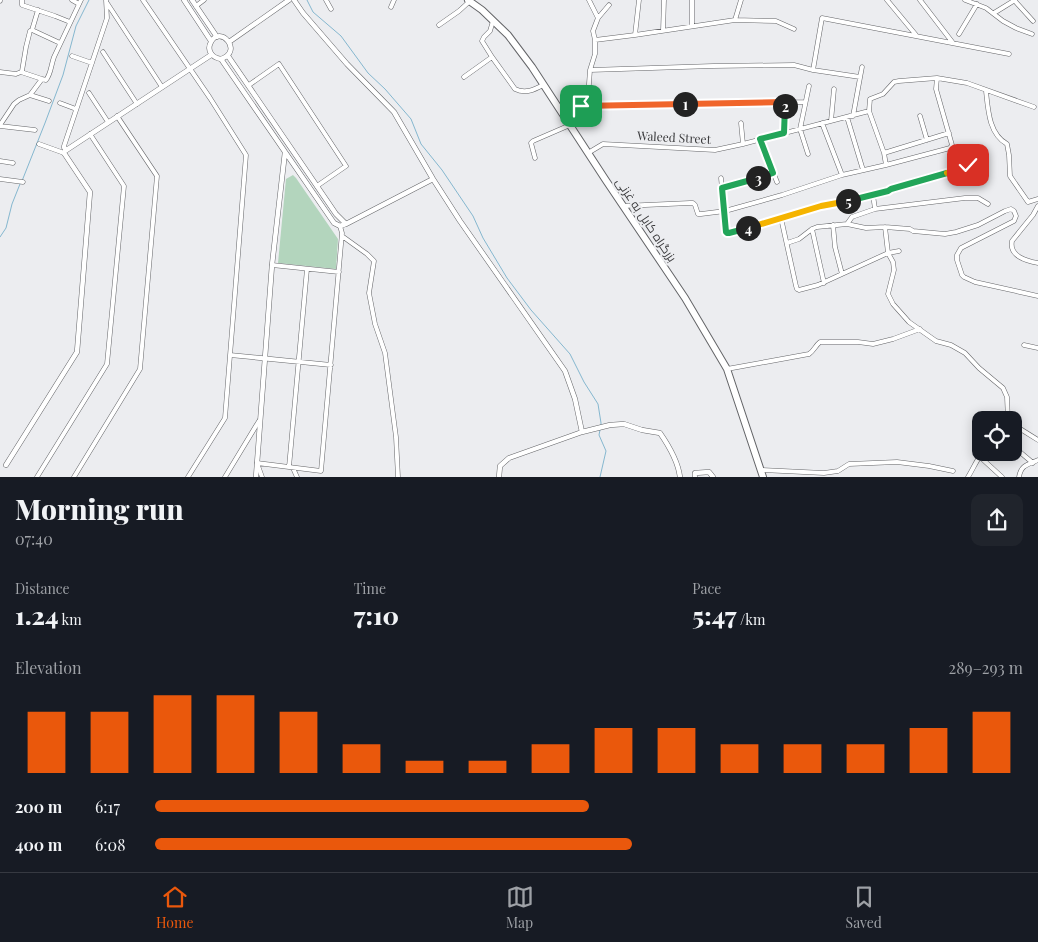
<!DOCTYPE html>
<html lang="en">
<head>
<meta charset="utf-8">
<style>
  body { margin:0; font-family:"Playfair Display",Cairo,serif; background:#20242c; color:#f1f3f6; height:100vh; display:flex; flex-direction:column; font-size:19px; white-space:nowrap }
  * { box-sizing:border-box; margin:0 }
  p { font-size:16px; color:#9ea1a6 }
  .icon { flex:none; width:28px; height:28px; fill:none; stroke:currentColor; stroke-width:2; stroke-linecap:round; stroke-linejoin:round }
  .map { position:relative; height:477px; overflow:hidden }
  .details { display:flex; flex-direction:column; background:#171b24; flex:1 }
  .details>* { flex:none }
  .fabs { position:absolute; left:972px; top:411px; display:grid; gap:10px }
  .fabs a { display:grid; place-items:center; width:50px; height:50px; border-radius:10px; background:#171b24; box-shadow:0 2px 12px #0003; font-size:25px }
  .pin { position:absolute; display:grid; place-items:center; width:42px; height:42px; color:#fff; margin:-21px; border-radius:10px; box-shadow:0 2px 8px #0006 }
  .km { position:absolute; width:25px; height:25px; margin:-12px; border-radius:50%; background:#222; color:#fff; font-size:14px; line-height:25px; text-align:center }
  .round { display:grid; place-items:center; flex:none; width:52px; height:52px; border-radius:10px; background:#20242c }
  .overview { display:flex; align-items:center; justify-content:space-between; height:85px; padding:0 15px }
  h1 { font-size:28px; font-weight:800; line-height:38px }
  .metrics { display:grid; grid-template-columns:repeat(3,1fr); gap:8px; height:85px; padding:5px 15px }
  .metrics div { display:grid; align-content:center }
  .metrics b { font-size:25px; font-weight:800 }
  .metrics small { font-size:14px; font-weight:400 }
  .metrics p { font-size:14px }
  .chart { height:140px; padding:10px 15px }
  .chart p { display:flex; justify-content:space-between }
  .chart svg { width:100%; height:90px; margin-top:5px; stroke:#ea580c; stroke-width:6 }
  ul { padding:0 15px; list-style:none; font-size:16px }
  li { display:grid; grid-template-columns:80px 60px 1fr; align-items:center; height:38px }
  li i { height:12px; border-radius:6px; background:#ea580c }
  .menu { display:flex; justify-content:space-around; align-items:center; height:70px; border-top:1px solid #363941; background:#171b24; font-size:14px; color:#9ea1a6 }
  .menu a { display:grid; justify-items:center; gap:2px }
  .menu .active { color:#ea580c }
  .map>svg:first-child { display:block }
  .green { fill:#b3d5bd }
  .lines { fill:none; stroke-linecap:round; stroke-linejoin:round }
  .stream { stroke:#85b7cf; stroke-width:1 }
  .minor-casing { stroke:#646568; stroke-width:5 }
  .tertiary-casing { stroke:#646568; stroke-width:5.5 }
  .trunk-casing { stroke:#646568; stroke-width:8 }
  .minor { stroke:#fff; stroke-width:4 }
  .tertiary { stroke:#fff; stroke-width:4.5 }
  .trunk { stroke:#fff; stroke-width:6 }
  .split-1-casing { stroke:#fff; stroke-width:10 }
  .split-2-casing { stroke:#fff; stroke-width:10 }
  .split-3-casing { stroke:#fff; stroke-width:10 }
  .split-4-casing { stroke:#fff; stroke-width:10 }
  .split-5-casing { stroke:#fff; stroke-width:10 }
  .split-6-casing { stroke:#fff; stroke-width:10 }
  .split-7-casing { stroke:#fff; stroke-width:10 }
  .split-1 { stroke:#f0652b; stroke-width:6 }
  .split-2 { stroke:#f0652b; stroke-width:6 }
  .split-3 { stroke:#22a559; stroke-width:6 }
  .split-4 { stroke:#22a559; stroke-width:6 }
  .split-5 { stroke:#f5b400; stroke-width:6 }
  .split-6 { stroke:#22a559; stroke-width:6 }
  .split-7 { stroke:#f5b400; stroke-width:6 }
  .labels { text-anchor:middle; stroke-width:4; stroke-linejoin:round; paint-order:stroke }
  .street-label { font-size:12px; fill:#39393b; stroke:#ecedf0 }
</style>
</head>
<body>
<div class="map">
<svg width="1038" height="477" viewBox="0 0 1038 477">
  <rect width="100%" height="100%" fill="#ecedf0"/>
  <path class="green" d="M293 175 296 178 338 239 336 269 278 263 286 179Z"/>
  <g class="lines">
    <path class="stream" d="M307 0 313 12 341 36 368 73 385 89 411 119 421 144 442 170 473 216 483 238 507 278 531 310 570 354 584 382 598 404 601 423V426
      M22 181 45 123 63 75 76 26 89 0
      M0 237 6 228 12 204 20 184
      M600 477 606 451 599 435 600 430"/>
    <defs>
      <path id="minor" d="M22 0V5L55 16 70 22
        M72 0 79 4
        M143 0 210 98 246 155 225 418 188 477
        M326 0 331 9
        M589 0 598 18
        M692 0V26
        M887 0 916 35
        M920 0 953 43
        M965 0 986 8 1003 21 1016 28 1032 34
        M1014 0 1033 21
        M0 1V0
        M107 3 162 87
        M196 6 204 0
        M391 7 394 0
        M994 13 1015 0
        M735 20 741 0
        M493 21 490 31 484 37 482 41 492 57 515 89C525 94 534 90 543 85
        M439 25 459 11 470 1
        M32 30 38 10
        M663 31 664 0
        M959 34 977 4
        M635 35 639 0
        M595 40 635 35 735 20 776 21 794 29
        M103 52 137 104
        M72 56 92 63
        M590 70 713 66 794 65 813 70 860 77
        M813 70 822 18 1009 54
        M0 72 16 74 21 72 42 79
        M21 72 22 71 26 47 30 31 32 30 60 43
        M464 77 492 57
        M249 85 279 64 346 166 317 186
        M986 91C988 110 989 134 1007 144L1009 155 1010 176 1028 202 1038 199
        M89 93 108 122
        M30 95 49 101
        M60 103 76 109
        M581 106 805 102
        M869 111 884 153 886 165
        M853 116 862 67
        M920 116 927 140
        M565 117 581 106 588 97 590 70 595 54V40L593 31 598 18 609 5
        M847 117 863 170
        M831 121 834 89
        M741 123 743 144
        M822 123 842 175
        M0 125 14 104 19 100 30 95 42 79 46 80C51 74 51 65 54 57L81 0
        M0 126 35 130
        M784 133 785 102
        M760 139 777 182
        M39 144 64 153
        M67 149 64 148V146L107 18 106 0
        M588 153 603 144 715 150 743 144 869 111 870 99 883 94 894 82 899 81 937 78 967 83 1034 107
        M884 153 949 133
        M808 154 800 129 809 86
        M535 158 531 143 533 141 570 125
        M0 161 13 163
        M721 178 726 231 727 233H729L821 207 873 195 888 191 891 189 942 175 968 165 977 157
        M0 179 23 182
        M723 188 773 173
        M873 195 875 209
        M623 206 690 203H693L695 205 698 214H701L725 211 782 195 842 175 886 165 950 148 952 145 936 89 937 78
        M1038 206 1033 215 1012 241C1009 256 1026 261 1038 263
        M781 218 796 286 797 289 799 290 818 285 888 253 899 251
        M847 224 852 217 875 209 965 198H978L988 204
        M833 225 835 247 842 274
        M885 227 888 253 893 262 894 270 888 294 893 304 909 322 936 341 951 345 965 353 979 368 1003 388 1007 397 1008 420
        M812 229 824 283
        M342 236 367 254 374 261 369 293 375 324 385 353 396 437 398 477
        M787 243 799 239 812 229 817 227 847 224 866 228 885 227 910 229 913 231 945 234 956 232 978 225 1005 211 1011 209 1014 211 1016 216 1014 221 961 248 957 255V260L962 275 964 277 975 282 1038 296
        M272 265 339 272
        M1024 345 1038 348
        M230 355 331 365
        M727 369 809 354C814 351 815 346 820 342H858L873 344 893 339 920 329
        M1014 425 1038 440
        M1014 447 1033 463
        M979 456 1002 477
        M289 467 307 269
        M293 468 297 477
        M761 470 824 473 838 471 849 464 897 462 929 466 953 471
        M37 477 107 364 124 186 90 134
        M74 477 140 369 157 176 117 116
        M225 477 259 421
        M262 477 257 463 321 471 342 233 340 226
        M968 477C973 469 977 459 983 452
        M1019 477C1021 465 1027 465 1038 460"/>
      <path id="tertiary" d="M184 0 211 41
        M192 0 217 37
        M294 0 303 13 347 64 394 112 433 179 460 221 565 371 575 399 582 432
        M229 42 289 0
        M228 56 336 214 346 224
        M221 59C244 51 220 25 211 42 206 51 213 58 221 59L334 223 340 226 346 224 433 179
        M6 465 77 352 90 192 64 153 65 151 211 55
        M256 477 272 265 285 152
        M499 477 500 466 509 458 582 432 610 425 624 424 642 430 660 433C669 446 678 461 680 477
        M695 477V473L709 472 713 477"/>
      <path id="trunk" d="M468 0 482 10 508 35 532 67 605 179 685 298 727 369 763 477"/>
    </defs>
    <use href="#minor" class="minor-casing"/>
    <use href="#tertiary" class="tertiary-casing"/>
    <use href="#trunk" class="trunk-casing"/>
    <use href="#minor" class="minor"/>
    <use href="#tertiary" class="tertiary"/>
    <use href="#trunk" class="trunk"/>
  </g>
  <g class="lines">
    <defs>
      <path id="split-1" d="M581 106 685 104"/>
      <path id="split-2" d="M685 104 785 102V106"/>
      <path id="split-3" d="M758 178 773 173 760 139 784 133 785 106"/>
      <path id="split-4" d="M748 228 729 233H727L726 232 722 188 758 178"/>
      <path id="split-5" d="M748 228 821 206 848 201"/>
      <path id="split-6" d="M848 201 888 191 891 189 947 173"/>
      <path id="split-7" d="M947 173 968 165"/>
    </defs>
    <use href="#split-1" class="split-1-casing"/>
    <use href="#split-2" class="split-2-casing"/>
    <use href="#split-3" class="split-3-casing"/>
    <use href="#split-4" class="split-4-casing"/>
    <use href="#split-5" class="split-5-casing"/>
    <use href="#split-6" class="split-6-casing"/>
    <use href="#split-7" class="split-7-casing"/>
    <use href="#split-1" class="split-1"/>
    <use href="#split-2" class="split-2"/>
    <use href="#split-3" class="split-3"/>
    <use href="#split-4" class="split-4"/>
    <use href="#split-5" class="split-5"/>
    <use href="#split-6" class="split-6"/>
    <use href="#split-7" class="split-7"/>
  </g>
  <g class="labels">
    <g class="street-label">
      <text transform="translate(674 138) rotate(3)" y="4">Waleed Street</text>
      <text transform="translate(646 220) rotate(56)" y="4">بزرگراه کابل به غزنی</text>
    </g>
  </g>
</svg>
<div class="fabs">
<a><svg class="icon" aria-label="locate" viewBox="0 0 24 24"><circle cx="12" cy="12" r="6"/><path d="M12 2v4M12 18v4M2 12h4M18 12h4"/></svg></a>
</div>
<div class="pin" style="left:581px;top:106px;background:#1e9e55"><svg class="icon" aria-label="arrive" viewBox="0 0 24 24"><path d="M6 21V4h12l-3 4 3 4H6"/></svg></div>
<div class="pin" style="left:968px;top:165px;background:#d93025"><svg class="icon" aria-label="check" viewBox="0 0 24 24"><path d="M5 12l5 5 9-10"/></svg></div>
<b class="km" style="left:685px;top:104px">1</b>
<b class="km" style="left:785px;top:106px">2</b>
<b class="km" style="left:758px;top:178px">3</b>
<b class="km" style="left:748px;top:228px">4</b>
<b class="km" style="left:848px;top:201px">5</b>
</div>
<section class="details">
<div class="overview"><div><h1>Morning run</h1><p>07:40</p></div><a class="round"><svg class="icon" aria-label="share" viewBox="0 0 24 24"><path d="M12 15V3M7 8l5-5 5 5M5 13v7h14v-7"/></svg></a></div>
<div class="metrics">
<div><p>Distance</p><b>1.24<small> km</small></b></div>
<div><p>Time</p><b>7:10</b></div>
<div><p>Pace</p><b>5:47<small> /km</small></b></div>
</div>
<div class="chart"><p><span>Elevation</span>289–293 m</p>
<svg viewBox="0 0 160 44" preserveAspectRatio="none"><path d="M5 44V14M15 44V14M25 44V6M35 44V6M45 44V14M55 44V30M65 44V38M75 44V38M85 44V30M95 44V22M105 44V22M115 44V30M125 44V30M135 44V30M145 44V22M155 44V14"/></svg>
</div>
<ul>
<li><b>200 m</b>6:17<i style="width:50%"></i></li>
<li><b>400 m</b>6:08<i style="width:55%"></i></li>
</ul>
</section>
<nav class="menu">
<a class="active"><svg class="icon" aria-label="home" viewBox="0 0 24 24"><path d="M3 11l9-7 9 7M6 9v11h12V9"/></svg>Home</a>
<a><svg class="icon" aria-label="map" viewBox="0 0 24 24"><path d="M3 6l6-2 6 2 6-2v14l-6 2-6-2-6 2zM9 4v14M15 6v14"/></svg>Map</a>
<a><svg class="icon" aria-label="saved" viewBox="0 0 24 24"><path d="M7 4h10v16l-5-4-5 4z"/></svg>Saved</a>
</nav>
</body>
</html>
